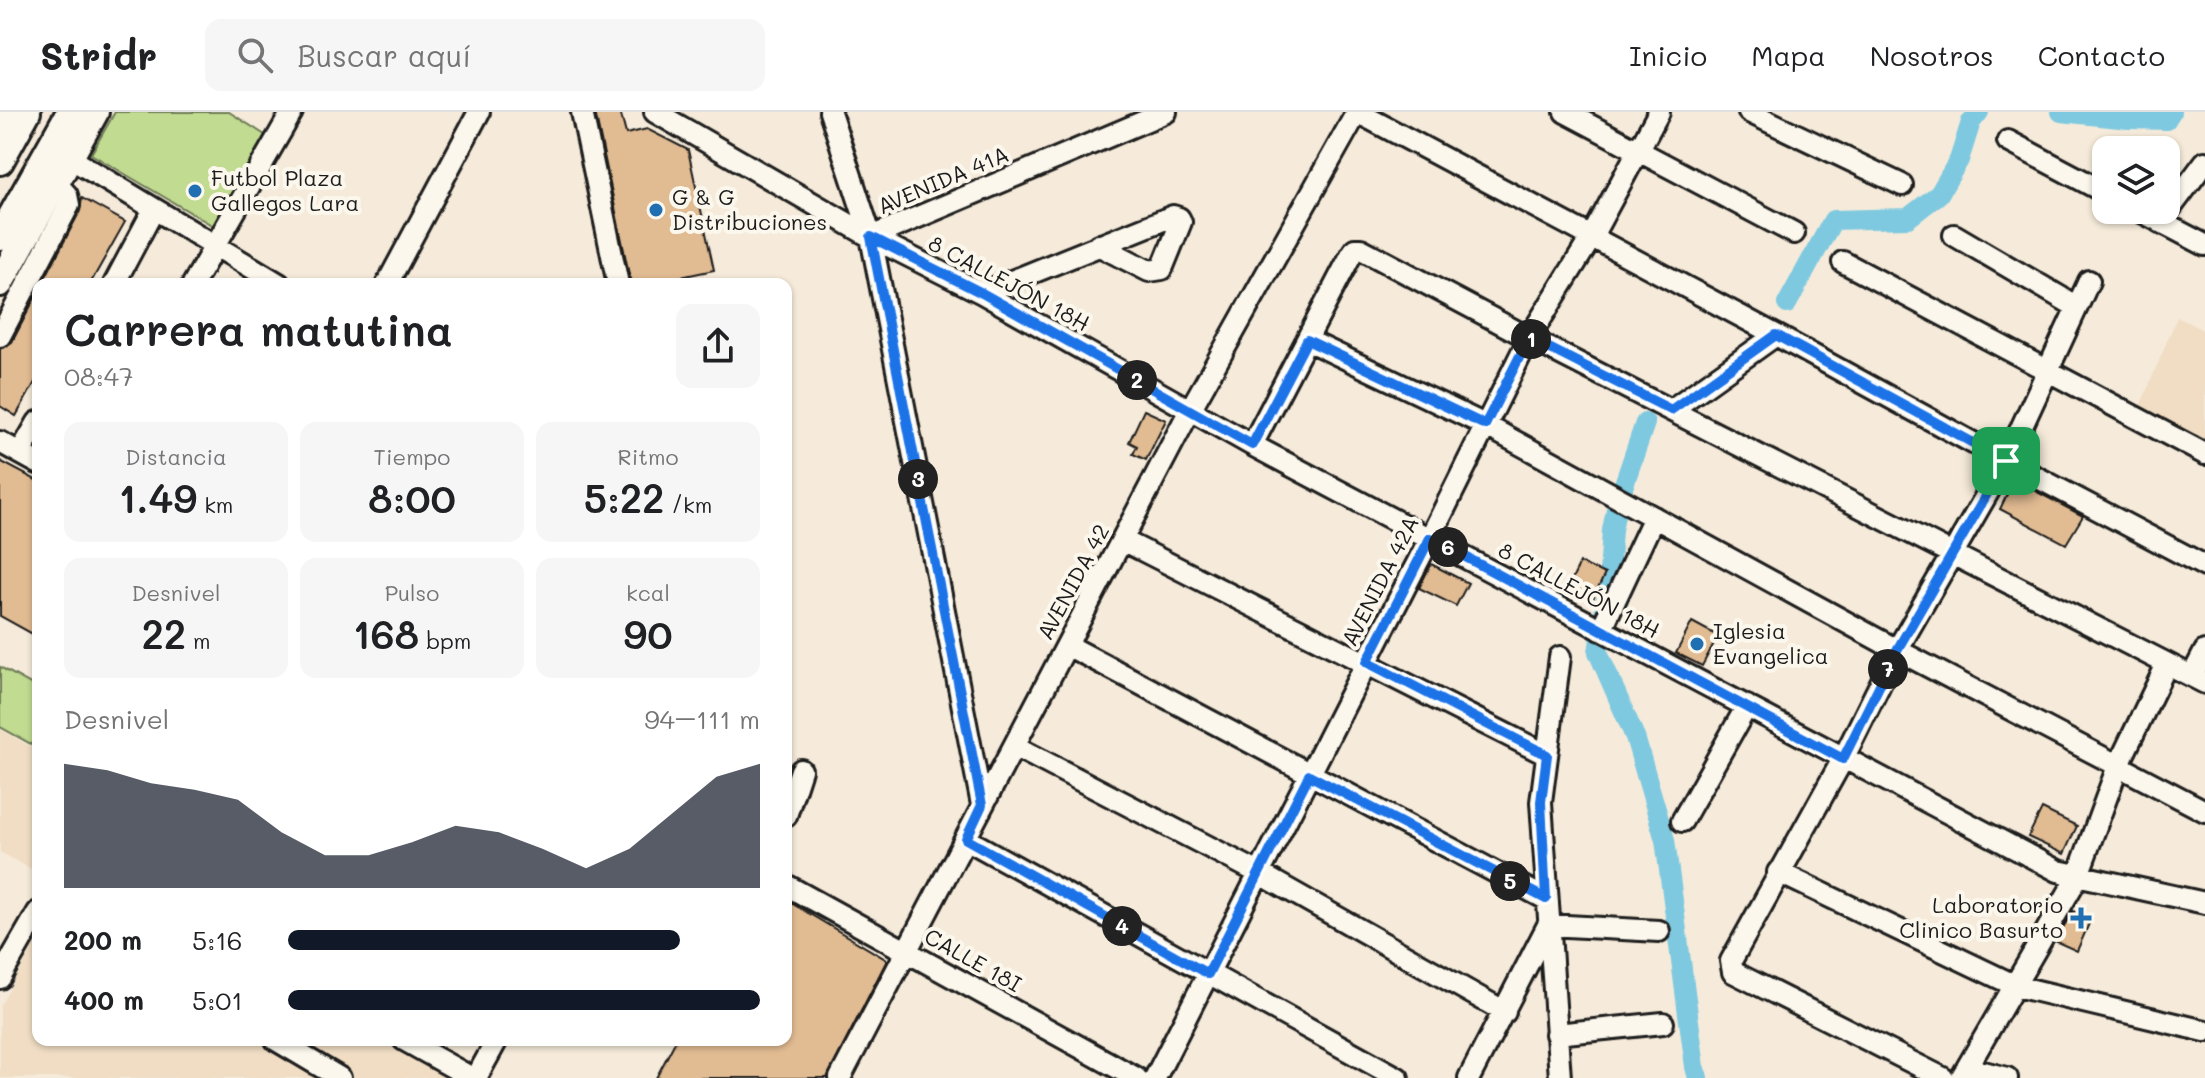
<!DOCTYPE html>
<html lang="es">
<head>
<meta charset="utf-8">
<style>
  body { margin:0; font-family:Mali,sans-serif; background:#f6f6f6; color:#202124; height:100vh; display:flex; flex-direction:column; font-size:30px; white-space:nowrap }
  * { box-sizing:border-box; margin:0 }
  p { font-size:26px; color:#757577 }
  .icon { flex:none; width:44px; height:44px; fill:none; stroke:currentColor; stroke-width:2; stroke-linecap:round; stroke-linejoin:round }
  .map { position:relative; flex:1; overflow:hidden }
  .details { position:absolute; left:32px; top:166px; width:760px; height:768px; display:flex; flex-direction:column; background:#fff; border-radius:16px; box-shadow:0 2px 6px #0004 }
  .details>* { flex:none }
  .buttons { position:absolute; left:2092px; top:24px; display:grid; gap:16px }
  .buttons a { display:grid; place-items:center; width:88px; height:88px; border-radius:16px; background:#fff; box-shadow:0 2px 6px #0004; font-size:40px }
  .pin { position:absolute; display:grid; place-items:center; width:68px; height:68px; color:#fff; margin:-34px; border-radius:16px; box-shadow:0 4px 12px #0006 }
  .km { position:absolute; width:40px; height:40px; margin:-20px; border-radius:50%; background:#222; color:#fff; font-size:22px; line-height:40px; text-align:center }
  .round { display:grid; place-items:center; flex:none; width:84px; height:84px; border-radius:16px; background:#f6f6f6 }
  .overview { display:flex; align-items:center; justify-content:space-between; height:136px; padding:0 32px }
  h1 { font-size:44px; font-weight:600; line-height:60px }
  .figures { display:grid; grid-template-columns:repeat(3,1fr); gap:12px; height:136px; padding:8px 32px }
  .figures div { display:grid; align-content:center; border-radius:16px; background:#f6f6f6; text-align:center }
  .figures b { font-size:40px; font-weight:600 }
  .figures small { font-size:22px; font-weight:400 }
  .figures p { font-size:22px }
  .chart { height:224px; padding:16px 32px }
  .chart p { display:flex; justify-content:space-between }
  .chart svg { width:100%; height:144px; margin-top:8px; fill:#111827; opacity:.7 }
  ul { padding:0 32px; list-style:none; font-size:26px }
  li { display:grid; grid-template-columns:128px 96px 1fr; align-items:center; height:60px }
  li i { height:20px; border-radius:10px; background:#111827 }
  header { display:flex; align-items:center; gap:48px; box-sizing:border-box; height:112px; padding:0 40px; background:#fff; border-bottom:2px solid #e0e0e0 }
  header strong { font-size:38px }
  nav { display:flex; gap:44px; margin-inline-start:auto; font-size:28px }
  .search { width:560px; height:72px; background:#f6f6f6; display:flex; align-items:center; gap:20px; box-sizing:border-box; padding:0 28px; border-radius:16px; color:#757577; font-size:30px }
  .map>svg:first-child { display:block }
  .built { fill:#f0ddc4 }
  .green { fill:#c1db91; stroke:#6e7c56; stroke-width:2 }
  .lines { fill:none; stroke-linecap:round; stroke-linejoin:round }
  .canal { stroke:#7fc9e0; stroke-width:20 }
  .building { fill:#e1bb92; stroke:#1c1c1c; stroke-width:2 }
  .minor-casing { stroke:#1c1c1c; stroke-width:26 }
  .major-casing { stroke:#1c1c1c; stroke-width:32 }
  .minor { stroke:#fbf7ec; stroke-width:20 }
  .major { stroke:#fbf7ec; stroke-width:26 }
  .route-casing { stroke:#fff; stroke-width:16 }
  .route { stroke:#1a73e8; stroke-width:10 }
  .poi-dot { fill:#1f6fb2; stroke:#fbf7ec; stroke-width:3 }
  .labels { text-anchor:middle; stroke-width:8; stroke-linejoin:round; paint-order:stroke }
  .poi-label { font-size:22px; fill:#1c1c1c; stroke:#fbf7ec; text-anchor:start }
  .street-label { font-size:22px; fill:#1c1c1c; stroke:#fbf7ec }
</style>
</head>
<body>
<header>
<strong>Stridr</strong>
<div class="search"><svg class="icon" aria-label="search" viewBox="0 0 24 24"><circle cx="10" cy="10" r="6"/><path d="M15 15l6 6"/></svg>Buscar aquí</div>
<nav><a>Inicio</a><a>Mapa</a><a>Nosotros</a><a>Contacto</a></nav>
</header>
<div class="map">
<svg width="2205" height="966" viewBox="0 0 2205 966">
  <rect width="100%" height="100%" fill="#f6ebda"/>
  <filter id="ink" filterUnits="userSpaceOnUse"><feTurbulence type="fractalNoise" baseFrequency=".0125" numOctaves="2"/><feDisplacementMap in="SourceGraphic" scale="16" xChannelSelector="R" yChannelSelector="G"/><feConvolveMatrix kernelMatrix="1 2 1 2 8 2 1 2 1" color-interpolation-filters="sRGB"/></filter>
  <g filter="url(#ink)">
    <path class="built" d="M2177 205 2205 219V332L2139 297Z
      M0 617 38 639V744L31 757 0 740Z
      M38 826V928H387L454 966H0V894Z"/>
    <path class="green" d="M115 0H229L265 23 217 116 91 42Z
      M0 555 38 576V636L0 615Z"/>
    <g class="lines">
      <path class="canal" d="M2061 0 2129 7 2166 8 2171 0
        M1787 192 1833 108 1908 106 1939 82 1959 48 1971 10 1979 0
        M1645 311 1617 393 1612 418 1608 477 1598 540 1635 625 1665 728 1695 955 1698 966"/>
    </g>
    <path class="building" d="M595 0H616L621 3 626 22 647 17 688 38 714 158 647 172H631Z
      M82 86 125 110 90 172H42L80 99Z
      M38 180V265L16 304 0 294V237L12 230Z
      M1144 298 1166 308 1146 348 1133 342 1137 334 1129 330Z
      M0 349 38 369V525L0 504Z
      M2014 368 2083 404 2066 432 2000 397Z
      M1580 451 1605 462 1592 489 1567 478Z
      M1431 452 1468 471 1456 494 1419 476Z
      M1692 510 1718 524 1702 554 1676 541Z
      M2042 697 2077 714 2064 742 2028 725Z
      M786 788 887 848 827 966H656L676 928H786Z
      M2073 799 2091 807 2077 839 2055 829Z"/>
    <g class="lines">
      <defs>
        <path id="minor" d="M582 0 618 172
          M655 0 871 125 982 181 1252 333 2058 759 2205 791
          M830 0 871 125 982 693
          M1357 0 1776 223 1671 298
          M1565 0 1794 121
          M1749 0 1902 73
          M2008 29 2106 81
          M60 40 279 172
          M2138 98 2205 133
          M2160 110 2205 50
          M1954 123 2077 195
          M871 125 1166 0
          M1843 150 2205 342
          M114 172 154 97
          M193 172 292 0
          M387 172 479 0
          M982 181 1173 104 1179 106 1181 110 1162 157 1149 159 1098 133
          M1776 223 2006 349 2205 454
          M0 224 69 93 67 83 55 70
          M1307 228 1485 313 1897 538 2205 699
          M0 330 38 351
          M1252 333 1351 143 1355 137H1361L1529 226 2205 571
          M20 341 38 310
          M1122 428 1547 643
          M1601 518 1654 405
          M1067 533 1546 787
          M1560 545 1541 690 1560 966
          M2192 564 2205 539
          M1014 634 1259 761 1505 900
          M786 704 801 658
          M1682 709 1747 594
          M966 727 1398 966
          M1778 760 2016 874 2205 919
          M786 773 1136 966
          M0 866 38 800
          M1556 922 1663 911
          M276 928 340 966
          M404 928 472 966
          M1968 956 2007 966
          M476 966 497 928
          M840 966 1190 298 1357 0
          M1155 966 1430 426 1529 226 1591 126 1659 0
          M1469 966 1548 813 1659 819
          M1943 966 1733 860 1731 849 1843 647 1897 538 2006 349 2089 169
          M1961 966 2077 766 2118 654 2167 552"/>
        <path id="major" d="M0 7 4 0
          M0 49 27 0
          M0 125 70 0
          M0 171 95 0"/>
      </defs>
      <use href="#minor" class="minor-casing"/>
      <use href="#major" class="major-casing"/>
      <use href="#minor" class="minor"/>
      <use href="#major" class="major"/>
    </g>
  </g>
  <g class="lines" filter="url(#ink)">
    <defs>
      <path id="route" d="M871 125 982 181 1252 333 1307 228 1485 313 1529 226 1671 298 1776 223 2006 349 1897 538 1843 647 1430 426 1367 550 1547 643 1541 690 1546 787 1309 663 1208 862 966 727 982 693Z"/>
    </defs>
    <use href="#route" class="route-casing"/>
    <use href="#route" class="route"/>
  </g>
  <g class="poi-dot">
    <circle cx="195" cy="79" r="8"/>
    <circle cx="656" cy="98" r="8"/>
    <circle cx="1697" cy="532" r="8"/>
    <path d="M2077 794h8v8h8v8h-8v8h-8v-8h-8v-8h8z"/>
  </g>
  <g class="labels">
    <g class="poi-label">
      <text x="211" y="74">Futbol Plaza<tspan x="211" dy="25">Gallegos Lara</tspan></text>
      <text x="672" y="93">G &amp; G<tspan x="672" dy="25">Distribuciones</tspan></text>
      <text x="1713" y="527">Iglesia<tspan x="1713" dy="25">Evangelica</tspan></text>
      <text x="2063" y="801" text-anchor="end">Laboratorio<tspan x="2063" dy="25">Clinico Basurto</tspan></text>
    </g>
    <g class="street-label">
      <text transform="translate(943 68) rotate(-23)" y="8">AVENIDA 41A</text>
      <text transform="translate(1009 171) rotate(28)" y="8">8 CALLEJÓN 18H</text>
      <text transform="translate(1380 469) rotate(-63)" y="8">AVENIDA 42A</text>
      <text transform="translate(1073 470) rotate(-62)" y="8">AVENIDA 42</text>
      <text transform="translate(1579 478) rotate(28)" y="8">8 CALLEJÓN 18H</text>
      <text transform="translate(973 848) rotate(29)" y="8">CALLE 18I</text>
    </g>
  </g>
</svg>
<div class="buttons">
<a><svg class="icon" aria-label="layers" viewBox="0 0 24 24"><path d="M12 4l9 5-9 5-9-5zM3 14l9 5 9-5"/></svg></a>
</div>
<div class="pin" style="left:2006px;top:349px;background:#1e9e55"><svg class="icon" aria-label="arrive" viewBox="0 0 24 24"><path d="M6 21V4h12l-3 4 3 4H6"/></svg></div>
<b class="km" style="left:1531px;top:227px">1</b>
<b class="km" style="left:1137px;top:268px">2</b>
<b class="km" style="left:918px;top:367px">3</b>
<b class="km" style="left:1122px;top:814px">4</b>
<b class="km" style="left:1510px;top:769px">5</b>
<b class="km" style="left:1448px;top:435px">6</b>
<b class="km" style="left:1888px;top:557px">7</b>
<section class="details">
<div class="overview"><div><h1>Carrera matutina</h1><p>08:47</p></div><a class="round"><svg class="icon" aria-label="share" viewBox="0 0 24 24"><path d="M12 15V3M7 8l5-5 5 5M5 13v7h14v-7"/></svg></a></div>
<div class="figures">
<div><p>Distancia</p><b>1.49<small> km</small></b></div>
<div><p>Tiempo</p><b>8:00</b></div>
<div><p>Ritmo</p><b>5:22<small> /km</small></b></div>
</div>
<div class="figures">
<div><p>Desnivel</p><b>22<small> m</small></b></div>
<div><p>Pulso</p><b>168<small> bpm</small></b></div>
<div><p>kcal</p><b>90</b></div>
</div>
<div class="chart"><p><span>Desnivel</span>94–111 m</p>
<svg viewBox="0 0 160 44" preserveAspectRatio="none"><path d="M0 44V6L10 8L20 12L30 14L40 17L50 27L60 34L70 34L80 30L90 25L100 27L110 32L120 38L130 32L140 21L150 10L160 6V44z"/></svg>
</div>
<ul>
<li><b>200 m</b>5:16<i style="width:83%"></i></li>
<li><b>400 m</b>5:01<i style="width:100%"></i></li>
</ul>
</section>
</div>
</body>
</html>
